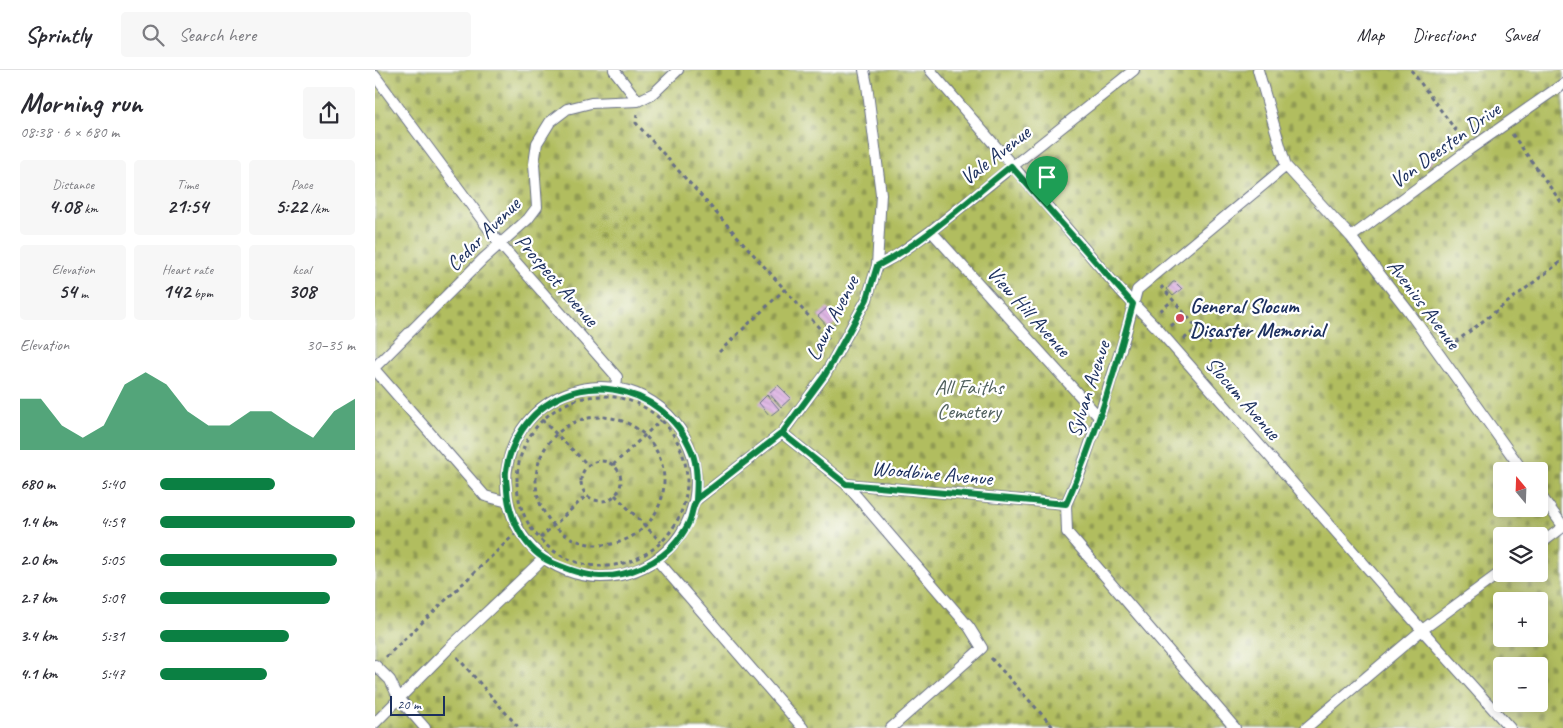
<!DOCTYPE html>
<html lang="en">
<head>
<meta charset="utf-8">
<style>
  body { margin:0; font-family:Caveat,sans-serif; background:#f7f7f7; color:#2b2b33; height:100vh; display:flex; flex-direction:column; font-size:19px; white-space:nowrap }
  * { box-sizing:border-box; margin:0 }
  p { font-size:16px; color:#7c7c81 }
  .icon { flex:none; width:28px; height:28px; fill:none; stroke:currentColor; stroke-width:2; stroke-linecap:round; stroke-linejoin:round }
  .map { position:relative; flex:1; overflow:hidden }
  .sheet { display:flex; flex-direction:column; background:#fff; width:375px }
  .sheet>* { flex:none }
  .needle { width:32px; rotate:341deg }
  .tools { position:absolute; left:1118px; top:392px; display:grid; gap:10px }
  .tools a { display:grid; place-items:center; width:55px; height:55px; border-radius:5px; background:#fff; box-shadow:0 2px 12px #0003; font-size:25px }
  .scale { position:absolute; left:15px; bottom:12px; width:55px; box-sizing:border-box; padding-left:5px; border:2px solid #1b2f5e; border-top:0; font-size:14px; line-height:18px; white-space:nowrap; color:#1b2f5e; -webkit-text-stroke:4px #fff; paint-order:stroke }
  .pin { position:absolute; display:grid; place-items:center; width:42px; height:42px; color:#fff; margin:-51px -21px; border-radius:50% 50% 50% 0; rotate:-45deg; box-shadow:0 0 5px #0007 }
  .pin .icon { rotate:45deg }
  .round { display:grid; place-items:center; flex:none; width:52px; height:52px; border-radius:5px; background:#f7f7f7 }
  .summary { display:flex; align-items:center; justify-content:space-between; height:85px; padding:0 20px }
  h1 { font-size:28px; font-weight:700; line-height:38px }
  .figures { display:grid; grid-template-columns:repeat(3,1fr); gap:8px; height:85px; padding:5px 20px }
  .figures div { display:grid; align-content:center; border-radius:5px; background:#f7f7f7; text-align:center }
  .figures b { font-size:21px; font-weight:700 }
  .figures small { font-size:14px; font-weight:400 }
  .figures p { font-size:14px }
  .chart { height:140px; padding:10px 20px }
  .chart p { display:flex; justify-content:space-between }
  .chart svg { width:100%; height:90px; margin-top:5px; fill:#0b8043; opacity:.7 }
  ul { padding:0 20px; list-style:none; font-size:16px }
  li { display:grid; grid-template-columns:80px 60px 1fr; align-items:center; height:38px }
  li i { height:12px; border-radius:6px; background:#0b8043 }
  header { display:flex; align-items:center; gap:30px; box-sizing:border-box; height:70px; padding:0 25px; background:#fff; border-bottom:1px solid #e1e1e2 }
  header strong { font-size:24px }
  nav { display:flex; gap:28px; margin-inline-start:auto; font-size:18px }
  .search { width:350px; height:45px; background:#f7f7f7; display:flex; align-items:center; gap:12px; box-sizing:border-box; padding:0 18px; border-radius:5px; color:#7c7c81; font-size:19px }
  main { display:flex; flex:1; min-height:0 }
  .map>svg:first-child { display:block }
  .cemetery { fill:url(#cemetery-stones); stroke:#66765e; fill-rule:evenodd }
  .building { fill:url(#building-back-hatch) }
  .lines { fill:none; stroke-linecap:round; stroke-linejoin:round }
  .service-casing { stroke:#686f86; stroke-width:12 }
  .path { stroke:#686f86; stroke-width:3; stroke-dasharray:4 4; stroke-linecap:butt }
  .service { stroke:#fff; stroke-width:10 }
  .route-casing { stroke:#fff; stroke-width:10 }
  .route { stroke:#0b8043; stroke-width:6 }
  .poi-dot { fill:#d1495b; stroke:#fff; stroke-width:2 }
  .labels { text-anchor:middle; stroke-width:4.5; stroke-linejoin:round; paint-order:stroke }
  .street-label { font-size:21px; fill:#1b2f5e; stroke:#fff }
  .poi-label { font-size:21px; font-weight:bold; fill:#1b2f5e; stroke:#fff; text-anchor:start }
  .park-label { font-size:21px; fill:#50615e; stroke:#fff }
</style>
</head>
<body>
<header>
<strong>Sprintly</strong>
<div class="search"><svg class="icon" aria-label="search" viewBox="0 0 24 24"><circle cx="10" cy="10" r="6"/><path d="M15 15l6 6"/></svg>Search here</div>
<nav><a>Map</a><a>Directions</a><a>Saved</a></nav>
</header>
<main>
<section class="sheet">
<div class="summary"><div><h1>Morning run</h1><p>08:38 · 6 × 680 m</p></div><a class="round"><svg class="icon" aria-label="share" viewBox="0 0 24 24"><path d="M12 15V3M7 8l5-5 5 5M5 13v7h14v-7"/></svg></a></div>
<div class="figures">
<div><p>Distance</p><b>4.08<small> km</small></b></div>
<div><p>Time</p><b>21:54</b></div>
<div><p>Pace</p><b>5:22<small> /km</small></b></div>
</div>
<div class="figures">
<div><p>Elevation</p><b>54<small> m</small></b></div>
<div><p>Heart rate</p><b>142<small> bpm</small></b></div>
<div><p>kcal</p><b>308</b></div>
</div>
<div class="chart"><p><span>Elevation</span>30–35 m</p>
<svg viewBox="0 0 160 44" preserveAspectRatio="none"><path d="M0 44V19L10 19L20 32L30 38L40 32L50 12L60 6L70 12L80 25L90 32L100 32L110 25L120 25L130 32L140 38L150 25L160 19V44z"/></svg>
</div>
<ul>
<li><b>680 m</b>5:40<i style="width:59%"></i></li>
<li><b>1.4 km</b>4:59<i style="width:100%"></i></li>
<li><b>2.0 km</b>5:05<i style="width:91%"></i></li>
<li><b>2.7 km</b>5:09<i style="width:87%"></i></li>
<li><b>3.4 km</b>5:31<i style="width:66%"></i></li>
<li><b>4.1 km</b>5:47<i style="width:55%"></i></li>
</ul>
</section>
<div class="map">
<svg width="1188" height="658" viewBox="0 0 1188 658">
  <defs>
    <pattern id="cemetery-stones" width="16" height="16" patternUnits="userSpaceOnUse" patternTransform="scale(1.25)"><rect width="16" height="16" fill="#b1bd5f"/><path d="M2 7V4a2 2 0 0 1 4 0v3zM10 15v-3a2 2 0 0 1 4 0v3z" fill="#8f9a52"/></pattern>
    <pattern id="building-back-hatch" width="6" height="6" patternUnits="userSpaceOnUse" patternTransform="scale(1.25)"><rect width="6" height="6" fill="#daa9e0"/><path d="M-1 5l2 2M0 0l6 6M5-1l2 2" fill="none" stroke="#b08ab9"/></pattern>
  </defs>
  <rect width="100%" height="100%" fill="#fff"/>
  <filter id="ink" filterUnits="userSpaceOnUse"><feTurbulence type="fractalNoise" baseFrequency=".02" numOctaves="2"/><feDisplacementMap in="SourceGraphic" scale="10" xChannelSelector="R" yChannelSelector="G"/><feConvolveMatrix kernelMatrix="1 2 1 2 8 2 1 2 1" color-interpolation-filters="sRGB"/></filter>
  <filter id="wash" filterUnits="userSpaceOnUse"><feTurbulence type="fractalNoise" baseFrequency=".0096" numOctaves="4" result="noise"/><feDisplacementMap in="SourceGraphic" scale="20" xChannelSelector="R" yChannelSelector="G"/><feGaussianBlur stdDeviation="1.12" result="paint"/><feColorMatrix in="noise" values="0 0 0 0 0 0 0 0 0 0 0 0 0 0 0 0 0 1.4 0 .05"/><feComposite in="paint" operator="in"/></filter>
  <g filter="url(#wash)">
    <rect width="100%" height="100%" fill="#f6e6d0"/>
    <path class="cemetery" d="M0 0H1188V658H0ZM1126 401H1164V439H1126ZM1126 466H1164V504H1126ZM1126 531H1164V569H1126ZM1126 596H1164V634H1126Z"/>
    <g id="blocks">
      <path class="building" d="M1055 83 1060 89 1053 96 1048 89Z
        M798 212H800L807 219 798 226 792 219Z
        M452 238 463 251 454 258 443 246Z
        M403 315 416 328 406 337 394 323Z
        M392 325 404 339 395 346 384 333Z"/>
    </g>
  </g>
  <g filter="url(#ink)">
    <use href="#blocks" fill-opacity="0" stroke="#686f86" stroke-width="1"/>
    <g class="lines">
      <defs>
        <path id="service" d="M239 0 263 31
          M555 0 745 220 781 257 1047 560 1135 658
          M0 6 125 174 242 307 241 319
          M911 96 976 167 1034 242 1148 401
          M556 161 724 347
          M976 167 1095 79 1188 14
          M502 196 521 186 556 161 759 0
          M0 297 108 189 153 149 162 137 159 94 162 73 175 52 192 39 216 33 263 31 279 23 303 0
          M0 300 110 426 133 432
          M131 412a95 95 0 1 1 190 0a95 95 0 1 1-190 0Z
          M407 363 471 414 691 434
          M471 414 594 557 607 578 516 658
          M1164 423 1188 456
          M321 430 407 363 450 305 492 229 502 196 506 124 492 15 489 0
          M1164 475 1188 457
          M282 490 428 658
          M0 595 15 610 23 627 50 658
          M0 653 74 578 168 489
          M860 658 692 462 691 434 705 403 724 347 750 266 762 220 911 96 883 0
          M931 658 1047 560 1126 502"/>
      </defs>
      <use href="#service" class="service-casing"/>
      <path class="path" d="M1036 0 1088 70
        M262 44 261 53 454 269
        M1137 64 1188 135
        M786 216 836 274
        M785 241 798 230
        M796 256 803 250
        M809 269 822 258
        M1074 277 1188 190
        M344 282 410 219
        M142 411a85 85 0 1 1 170 0a85 85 0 1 1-170 0Z
        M161 411a64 64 0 1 1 128 0a64 64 0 1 1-128 0Z
        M167 350 213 395
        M206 411a20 20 0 1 1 40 0a20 20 0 1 1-40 0Z
        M238 395 286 350
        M240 425 286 472
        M165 468 212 425
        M11 587 143 461
        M82 587 144 658
        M616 588 679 658"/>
      <use href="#service" class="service"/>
    </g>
  </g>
  <g class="lines" filter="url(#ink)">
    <defs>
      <path id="route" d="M672 137 636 96C593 130 551 171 502 196L492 229 450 305 407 363 321 430C322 414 323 397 317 382 289 311 191 294 147 360 139 372 133 386 131 401 130 407 132 414 132 420 134 449 150 481 178 493 192 499 209 506 225 506 252 507 285 493 302 471 306 466 311 459 314 452 317 446 317 437 321 431 325 424 336 419 342 414 364 397 385 380 407 363L471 414 691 434C720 370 740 301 758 234L672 137"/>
    </defs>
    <use href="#route" class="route-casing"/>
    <use href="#route" class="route"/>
  </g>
  <circle class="poi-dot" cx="805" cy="248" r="5"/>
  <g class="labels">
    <g class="street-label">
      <text transform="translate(1070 75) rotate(-36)" y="7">Von Deesten Drive</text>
      <text transform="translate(620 85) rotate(-38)" y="7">Vale Avenue</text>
      <text transform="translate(108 164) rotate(-45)" y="7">Cedar Avenue</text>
      <text transform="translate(182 210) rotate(49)" y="7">Prospect Avenue</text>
      <text transform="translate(1049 234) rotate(53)" y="7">Avenius Avenue</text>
      <text transform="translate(654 241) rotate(48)" y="7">View Hill Avenue</text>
      <text transform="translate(457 248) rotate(-63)" y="7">Lawn Avenue</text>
      <text transform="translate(713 319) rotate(-72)" y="7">Sylvan Avenue</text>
      <text transform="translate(868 328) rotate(49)" y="7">Slocum Avenue</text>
      <text transform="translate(557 403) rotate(5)" y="7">Woodbine Avenue</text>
    </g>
    <g class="poi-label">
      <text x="815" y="243">General Slocum<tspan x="815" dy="24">Disaster Memorial</tspan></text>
    </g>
    <g class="park-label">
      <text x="594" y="324">All Faiths<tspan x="594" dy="24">Cemetery</tspan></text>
    </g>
  </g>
</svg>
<div class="tools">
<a><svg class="needle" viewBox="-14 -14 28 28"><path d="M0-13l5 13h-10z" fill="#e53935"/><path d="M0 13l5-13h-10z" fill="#7c7c81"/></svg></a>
<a><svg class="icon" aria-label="layers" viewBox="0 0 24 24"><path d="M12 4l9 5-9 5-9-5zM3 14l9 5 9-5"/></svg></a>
<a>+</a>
<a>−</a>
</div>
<div class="scale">20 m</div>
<div class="pin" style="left:672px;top:137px;background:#1e9e55"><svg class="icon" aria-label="arrive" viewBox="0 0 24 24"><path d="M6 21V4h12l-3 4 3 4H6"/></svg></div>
</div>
</main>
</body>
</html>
